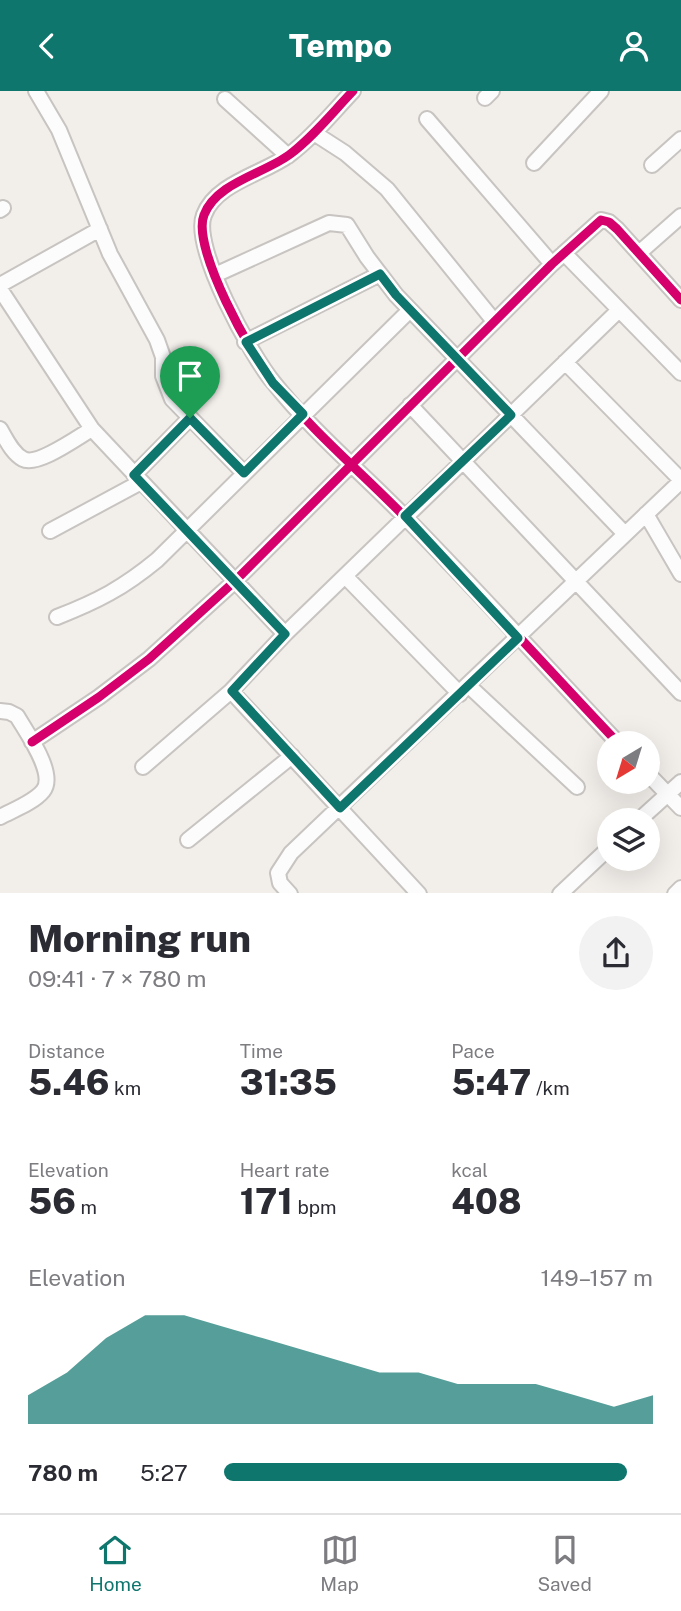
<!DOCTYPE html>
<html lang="en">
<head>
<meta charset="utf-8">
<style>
  body { margin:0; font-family:"Public Sans",sans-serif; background:#f2f2f3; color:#2b2b33; height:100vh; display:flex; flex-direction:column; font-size:26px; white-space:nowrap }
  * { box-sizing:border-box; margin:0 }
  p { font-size:23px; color:#7c7c81 }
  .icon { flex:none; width:38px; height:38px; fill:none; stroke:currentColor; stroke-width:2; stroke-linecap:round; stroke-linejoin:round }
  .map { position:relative; height:802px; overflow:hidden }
  .side { display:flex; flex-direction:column; background:#fff; flex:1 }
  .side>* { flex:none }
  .needle { width:46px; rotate:218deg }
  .controls { position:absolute; left:597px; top:640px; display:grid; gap:14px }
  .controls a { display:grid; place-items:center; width:63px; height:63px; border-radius:50%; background:#fff; box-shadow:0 7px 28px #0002; font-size:35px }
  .pin { position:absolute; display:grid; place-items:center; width:60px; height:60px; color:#fff; margin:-72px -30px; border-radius:50% 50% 50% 0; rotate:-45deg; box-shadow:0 0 7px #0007 }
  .pin .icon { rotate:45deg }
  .round { display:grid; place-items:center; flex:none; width:74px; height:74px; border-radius:37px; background:#f2f2f3 }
  .overview { display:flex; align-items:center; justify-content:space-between; height:119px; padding:0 28px }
  h1 { font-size:38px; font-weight:800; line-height:52px }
  .figures { display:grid; grid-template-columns:repeat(3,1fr); gap:10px; height:119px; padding:7px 28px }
  .figures div { display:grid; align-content:center }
  .figures b { font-size:35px; font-weight:800 }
  .figures small { font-size:19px; font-weight:400 }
  .figures p { font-size:19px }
  .chart { height:196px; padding:14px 28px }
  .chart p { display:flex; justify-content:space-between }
  .chart svg { width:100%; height:126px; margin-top:7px; fill:#0f766e; opacity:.7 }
  ul { padding:0 28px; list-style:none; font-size:23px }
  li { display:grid; grid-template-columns:112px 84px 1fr; align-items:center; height:52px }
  li i { height:18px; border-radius:9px; background:#0f766e }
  header { display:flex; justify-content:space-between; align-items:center; height:91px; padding:0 28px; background:#0f766e; color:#fff; font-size:32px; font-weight:800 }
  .tabs { display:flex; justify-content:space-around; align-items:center; height:98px; border-top:2px solid #e1e1e2; background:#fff; font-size:19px; color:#7c7c81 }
  .tabs a { display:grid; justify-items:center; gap:4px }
  .tabs .selected { color:#0f766e }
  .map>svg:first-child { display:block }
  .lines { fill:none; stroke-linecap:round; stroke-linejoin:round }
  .street-casing { stroke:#c7c4c1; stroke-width:18 }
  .street { stroke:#fdfcfc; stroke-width:14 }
  .cycleway-casing { stroke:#fff; stroke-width:13 }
  .cycleway { stroke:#d6006c; stroke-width:9 }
  .route-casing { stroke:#fff; stroke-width:14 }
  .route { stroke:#0f766e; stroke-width:9 }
</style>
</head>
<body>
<header><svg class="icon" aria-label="back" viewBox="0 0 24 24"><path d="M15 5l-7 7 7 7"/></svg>Tempo<svg class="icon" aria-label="person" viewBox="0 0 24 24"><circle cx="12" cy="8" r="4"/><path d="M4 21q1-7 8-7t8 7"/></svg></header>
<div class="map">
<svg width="681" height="803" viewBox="0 0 681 803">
  <rect width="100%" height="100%" fill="#f2eeea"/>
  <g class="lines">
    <defs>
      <path id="street" d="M36 0 59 39 110 163 157 249 163 266V285L172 308 244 382
        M353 0C332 22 313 46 289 64 263 83 216 92 204 124 191 156 252 266 274 292 312 340 361 381 404 425 477 499 547 577 619 653
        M485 7 492 0
        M225 8 288 65
        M427 28 552 173
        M314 42 345 62 387 98 494 230
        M534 72 601 0
        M652 74 681 48
        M0 119 3 117
        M564 162 681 282
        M639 162 681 125
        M215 184 329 132 347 134 367 166 396 204 625 443
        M0 194 100 138
        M0 198 92 338 285 543
        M245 251 380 183
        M565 271 681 389
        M410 314 681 602
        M0 338C6 348 12 362 23 368 37 376 78 346 92 338
        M134 384 190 327
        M646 423 681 483
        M50 440 141 391
        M345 485 460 603
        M57 526C98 510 123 497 157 469L410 219
        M469 595 577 696
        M231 600 419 803
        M0 620 9 621 17 625C26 641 57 683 43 700 33 712 13 719 0 726
        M32 651 99 606 149 568 235 490 552 173 601 129 609 131 617 138 681 209
        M143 676 231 600 285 543 619 219
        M648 683 681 717
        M638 730 681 691
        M188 749 292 665
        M290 803 280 792 278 782 291 762 681 390
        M560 803 609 757
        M675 803 681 797"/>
    </defs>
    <use href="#street" class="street-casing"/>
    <use href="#street" class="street"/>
    <defs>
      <path id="cycleway" d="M353 0C332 22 313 46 289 64 263 83 216 92 204 124 191 156 252 266 274 292 312 340 361 381 404 425 477 499 547 577 619 653
        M32 651 99 606 149 568 235 490 552 173 601 129 609 131 617 138 681 209"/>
    </defs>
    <use href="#cycleway" class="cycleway-casing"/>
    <use href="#cycleway" class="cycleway"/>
  </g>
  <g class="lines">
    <defs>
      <path id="route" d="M380 183 396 204 511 324 405 425 518 547 340 717 232 600 285 543 134 384 190 327 244 382 303 323 273 292 246 251Z"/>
    </defs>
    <use href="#route" class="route-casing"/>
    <use href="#route" class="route"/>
  </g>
</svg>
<div class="controls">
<a><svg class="needle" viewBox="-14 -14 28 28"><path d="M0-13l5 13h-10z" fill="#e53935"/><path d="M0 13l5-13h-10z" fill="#7c7c81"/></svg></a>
<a><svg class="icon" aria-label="layers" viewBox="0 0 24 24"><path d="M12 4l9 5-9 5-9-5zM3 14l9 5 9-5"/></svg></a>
</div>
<div class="pin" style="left:190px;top:327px;background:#1e9e55"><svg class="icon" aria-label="arrive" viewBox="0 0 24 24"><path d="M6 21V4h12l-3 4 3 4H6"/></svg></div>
</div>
<section class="side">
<div class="overview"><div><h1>Morning run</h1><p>09:41 · 7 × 780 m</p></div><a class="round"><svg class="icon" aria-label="share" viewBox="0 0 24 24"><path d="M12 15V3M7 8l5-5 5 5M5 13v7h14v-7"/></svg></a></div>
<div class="figures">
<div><p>Distance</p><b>5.46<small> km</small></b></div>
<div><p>Time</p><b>31:35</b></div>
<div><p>Pace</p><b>5:47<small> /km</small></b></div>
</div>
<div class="figures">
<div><p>Elevation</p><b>56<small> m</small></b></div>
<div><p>Heart rate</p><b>171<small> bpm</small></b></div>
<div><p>kcal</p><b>408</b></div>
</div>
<div class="chart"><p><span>Elevation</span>149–157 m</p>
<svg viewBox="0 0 160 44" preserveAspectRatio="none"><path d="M0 44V34L10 26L20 14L30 6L40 6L50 10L60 14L70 18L80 22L90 26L100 26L110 30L120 30L130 30L140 34L150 38L160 34V44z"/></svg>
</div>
<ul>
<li><b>780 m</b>5:27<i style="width:94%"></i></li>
</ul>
</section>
<nav class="tabs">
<a class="selected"><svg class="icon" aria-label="home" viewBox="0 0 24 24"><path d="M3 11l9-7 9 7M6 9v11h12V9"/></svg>Home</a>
<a><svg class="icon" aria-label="map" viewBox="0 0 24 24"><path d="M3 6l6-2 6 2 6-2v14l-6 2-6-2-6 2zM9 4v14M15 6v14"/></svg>Map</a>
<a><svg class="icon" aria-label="saved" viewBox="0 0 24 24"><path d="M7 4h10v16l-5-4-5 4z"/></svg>Saved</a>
</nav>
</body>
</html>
